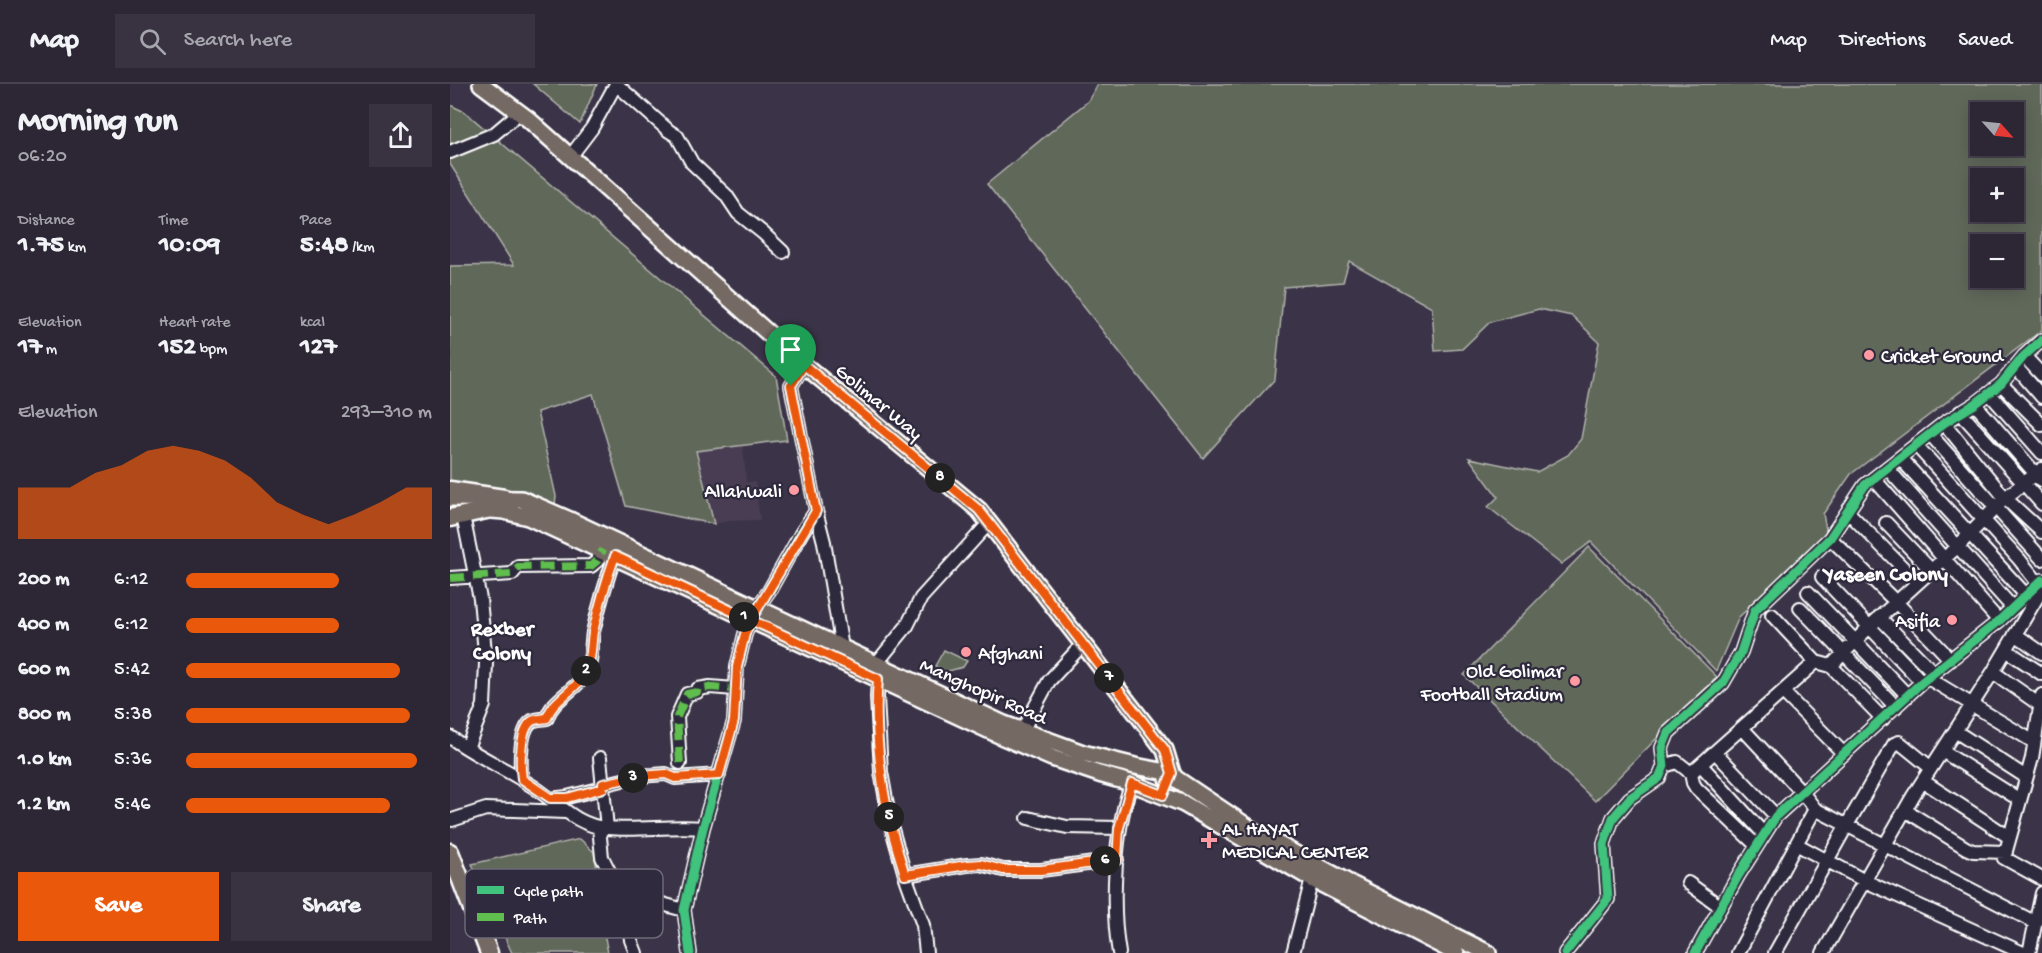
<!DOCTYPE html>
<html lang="en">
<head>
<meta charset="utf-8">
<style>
  body { margin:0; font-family:"Gochi Hand",sans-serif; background:#383241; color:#f1f3f6; height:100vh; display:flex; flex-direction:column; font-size:22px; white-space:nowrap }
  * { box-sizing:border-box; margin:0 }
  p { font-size:20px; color:#a6a5ad }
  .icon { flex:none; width:33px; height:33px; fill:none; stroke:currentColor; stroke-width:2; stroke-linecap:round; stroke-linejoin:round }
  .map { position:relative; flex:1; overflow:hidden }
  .panel { display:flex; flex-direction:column; background:#2c2635; width:450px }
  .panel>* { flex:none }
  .needle { width:39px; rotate:117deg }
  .fabs { position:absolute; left:1520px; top:18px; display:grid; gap:12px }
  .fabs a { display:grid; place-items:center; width:54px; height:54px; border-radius:0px; background:#2c2635; box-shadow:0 3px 15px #0003,0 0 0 2px #484350; font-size:30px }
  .pin { position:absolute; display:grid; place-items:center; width:51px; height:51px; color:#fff; margin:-62px -26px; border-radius:50% 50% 50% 0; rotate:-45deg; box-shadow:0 0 6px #0007 }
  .pin .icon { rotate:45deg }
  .km { position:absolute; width:30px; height:30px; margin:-15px; border-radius:50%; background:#222; color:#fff; font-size:16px; line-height:30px; text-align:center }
  .round { display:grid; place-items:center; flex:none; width:63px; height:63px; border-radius:0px; background:#383241 }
  .headline { display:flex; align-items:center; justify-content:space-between; height:102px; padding:0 18px }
  h1 { font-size:33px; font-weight:800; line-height:45px }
  .figures { display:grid; grid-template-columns:repeat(3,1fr); gap:9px; height:102px; padding:6px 18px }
  .figures div { display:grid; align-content:center }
  .figures b { font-size:26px; font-weight:800 }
  .figures small { font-size:16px; font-weight:400 }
  .figures p { font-size:16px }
  .chart { height:168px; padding:12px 18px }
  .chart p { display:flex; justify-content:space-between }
  .chart svg { width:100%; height:108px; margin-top:6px; fill:#ea580c; opacity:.7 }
  .primary-button { display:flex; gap:12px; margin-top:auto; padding:12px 18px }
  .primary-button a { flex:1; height:69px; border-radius:0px; background:#ea580c; color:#fff; font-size:24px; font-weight:800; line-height:69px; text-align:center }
  .primary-button a+a { background:#383241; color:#f1f3f6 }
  ul { padding:0 18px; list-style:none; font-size:20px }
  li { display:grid; grid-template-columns:96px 72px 1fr; align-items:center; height:45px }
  li i { height:15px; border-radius:8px; background:#ea580c }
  header { display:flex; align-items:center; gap:36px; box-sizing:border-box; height:84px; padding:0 30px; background:#2c2635; border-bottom:2px solid #484350 }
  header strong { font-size:28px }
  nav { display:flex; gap:33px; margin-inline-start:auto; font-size:21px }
  .search { width:420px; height:54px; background:#383241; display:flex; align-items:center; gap:15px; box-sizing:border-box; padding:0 21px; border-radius:0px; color:#a6a5ad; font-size:22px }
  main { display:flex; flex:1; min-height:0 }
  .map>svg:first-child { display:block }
  .built { fill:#4a3e53 }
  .green { fill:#60675a; stroke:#b0b3ac; stroke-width:1.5; fill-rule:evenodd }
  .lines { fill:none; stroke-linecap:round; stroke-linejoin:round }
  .minor-casing { stroke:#fff; stroke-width:16 }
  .major-casing { stroke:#fff; stroke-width:20 }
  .highway-casing { stroke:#fff; stroke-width:21 }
  .minor { stroke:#2f2a3d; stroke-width:12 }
  .major { stroke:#756964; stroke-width:15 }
  .highway { stroke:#756964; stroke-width:16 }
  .quiet { stroke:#5fbe4e; stroke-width:8; stroke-dasharray:15 8; stroke-linecap:butt }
  .cycleway-casing { stroke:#2f2a3d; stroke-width:13 }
  .cycleway { stroke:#40c37c; stroke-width:9 }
  .route-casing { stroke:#fff; stroke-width:12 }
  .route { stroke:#ea580c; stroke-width:8 }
  .poi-dot { fill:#ff9aa2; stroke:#2f2a3d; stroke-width:2 }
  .labels { text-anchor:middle; stroke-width:4.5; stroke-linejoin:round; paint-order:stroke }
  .poi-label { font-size:20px; fill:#fff; stroke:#2f2a3d; text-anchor:start }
  .street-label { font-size:20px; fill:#fff; stroke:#2f2a3d }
  .neighbourhood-label { font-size:21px; font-weight:bold; fill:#fff; stroke:#2f2a3d }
  .key { fill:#2f2a3d; stroke:#6d6a77; stroke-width:1.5 }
  .key-label { font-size:16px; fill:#fff }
</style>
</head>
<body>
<header>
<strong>Map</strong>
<div class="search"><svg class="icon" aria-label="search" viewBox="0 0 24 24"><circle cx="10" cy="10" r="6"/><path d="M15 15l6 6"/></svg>Search here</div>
<nav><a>Map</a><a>Directions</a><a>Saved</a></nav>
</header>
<main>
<section class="panel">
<div class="headline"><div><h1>Morning run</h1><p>06:20</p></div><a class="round"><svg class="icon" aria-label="share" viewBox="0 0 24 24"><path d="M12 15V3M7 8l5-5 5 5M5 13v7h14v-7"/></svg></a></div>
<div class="figures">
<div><p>Distance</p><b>1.75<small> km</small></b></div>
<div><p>Time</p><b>10:09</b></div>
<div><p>Pace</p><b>5:48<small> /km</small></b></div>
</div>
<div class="figures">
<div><p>Elevation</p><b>17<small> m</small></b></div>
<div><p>Heart rate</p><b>152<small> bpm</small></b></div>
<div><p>kcal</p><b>127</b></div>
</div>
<div class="chart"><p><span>Elevation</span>293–310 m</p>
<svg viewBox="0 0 160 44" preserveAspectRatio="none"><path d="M0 44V23L10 23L20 23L30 17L40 14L50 8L60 6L70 8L80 12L90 19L100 29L110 34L120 38L130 34L140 29L150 23L160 23V44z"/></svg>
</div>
<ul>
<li><b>200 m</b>6:12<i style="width:62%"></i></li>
<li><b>400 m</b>6:12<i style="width:62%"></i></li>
<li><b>600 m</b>5:42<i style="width:87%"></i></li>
<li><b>800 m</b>5:38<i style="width:91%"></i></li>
<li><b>1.0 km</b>5:36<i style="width:94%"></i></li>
<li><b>1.2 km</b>5:46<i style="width:83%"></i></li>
</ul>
<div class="primary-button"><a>Save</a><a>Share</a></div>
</section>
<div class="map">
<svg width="1592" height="869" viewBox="0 0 1592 869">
  <rect width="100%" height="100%" fill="#3b3347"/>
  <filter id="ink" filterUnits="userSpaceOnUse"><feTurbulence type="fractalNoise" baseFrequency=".0167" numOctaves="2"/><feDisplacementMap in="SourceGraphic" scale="12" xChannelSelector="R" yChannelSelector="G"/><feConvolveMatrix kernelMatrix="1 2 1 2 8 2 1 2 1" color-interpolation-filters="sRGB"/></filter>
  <g filter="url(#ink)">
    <path class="built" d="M293 361 296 398H305L310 436 278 437 264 440 246 367Z"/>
    <path class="green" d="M83 0H147L130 40Z
      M648 0H1592V246L1401 390 1373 430 1377 450 1289 533 1266 587 1141 458 1111 480 1038 423 1048 413 1019 374 1087 388 1118 371 1131 355 1149 258 1122 232 1089 225 1040 238 1012 265 985 267 982 224 899 177 893 198 834 203 825 295 753 374 537 100 638 17ZM1530 28H1563V62H1530ZM1530 94H1563V128H1530ZM1530 160H1563V194H1530Z
      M0 21 15 28 326 292 337 356 246 367 264 440 176 422 143 310 87 328 106 412 104 429 0 407V182L64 181 0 80Z
      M1139 463 1267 593 1145 717 1014 591Z
      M494 566 517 577 513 583 491 589 487 588 489 584 485 582Z
      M130 755 144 768 151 812 147 813 158 869H62L22 780Z"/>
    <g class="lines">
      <defs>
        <path id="minor" d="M166 0 219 47 227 52 242 79 276 111 288 129 313 149 333 168
          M0 68 44 50 69 29
          M120 73 142 44 166 0
          M1574 272 1592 291
          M1566 283 1592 313
          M1551 300 1592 341
          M1539 309 1592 369
          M1525 320 1591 396
          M1510 328 1592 420
          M1494 339 1555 414 1592 448
          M1480 350 1592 475
          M1466 361 1569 475 1588 499
          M1450 374 1575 510
          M1437 384 1562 523
          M1424 395 1549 537
          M366 427 374 458 392 564
          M1398 428 1467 498
          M13 432 30 515 36 579 34 621 17 664
          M1436 439 1481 486
          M1380 454 1446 518 1501 576
          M1372 493 1472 598
          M0 494 62 490 68 483 141 482 147 477 153 466
          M1358 508 1458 612
          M1350 524 1446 623
          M1322 531 1366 578 1381 582 1419 543 1507 463 1555 414 1592 385
          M1429 533 1484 589
          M1565 550 1592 569
          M1556 566 1592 590
          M426 580 457 542 471 514 539 439
          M1381 582 1433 635
          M1543 588 1590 621
          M1478 594 1584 658
          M428 595 427 613 431 688 440 738 455 791 473 841 476 869
          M1333 608 1394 670
          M1592 611 1582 674 1554 774 1592 795
          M1292 644 1352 708 1365 725 1586 839
          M572 647 599 597 633 560
          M1505 647 1576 693
          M0 653C23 670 54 684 79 700 105 715 124 742 157 744 189 747 221 741 253 744
          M1492 667 1570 716
          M1265 668 1326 732
          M150 674 157 744
          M230 679 227 633 237 610 247 608 248 605 260 603 285 605
          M1251 681 1314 750
          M1214 682 1227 678 1241 689 1366 578
          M1241 689 1243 699 1246 704 1307 762
          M72 695C70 682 69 646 82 637 86 635 93 635 97 634 103 613 129 606 138 585 142 574 141 560 143 548 149 522 156 497 165 472
          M1473 697 1559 753
          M152 701 189 692 216 690 225 694 269 691
          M100 715 117 713 153 704
          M1455 726 1516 764 1523 767 1556 768
          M578 734 617 743 669 744
          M2 736 36 725 115 728
          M149 743 152 773 161 791 176 810 234 826
          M1346 760 1415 797 1573 869
          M455 791 517 781 531 780 553 786H591L667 776
          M1238 799 1271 823
          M176 810 181 856 186 869
          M240 869 234 826 253 744 284 637 287 583 295 550 307 524 319 507 352 448 366 427 341 302 354 281
          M669 869C661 822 664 743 682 699
          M843 869 862 795
          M1115 869 1158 815 1154 760 1163 734 1180 714 1209 694 1214 682 1212 664 1218 649 1273 599 1291 568 1305 526 1380 454 1415 401 1494 339 1525 320 1551 300 1574 272 1592 256
          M1245 869 1288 792 1326 732 1472 598 1549 537 1592 496
          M1288 869 1365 725
          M1325 869 1397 741 1444 660 1449 658 1481 684
          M1373 869 1463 712 1543 588 1592 505
          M1579 869 1592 809"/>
        <path id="major" d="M31 0 78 35 354 281 529 426 715 666 722 689 718 695
          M0 414 71 415 122 437 554 640 633 669 685 682 722 689 725 694 807 749 903 801 1038 869
          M29 425 54 427 78 433 551 652 602 674 649 690 681 699 734 720 862 795 1006 869"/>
        <path id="highway" d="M0 406 54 414
          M0 434 41 425
          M0 768 39 869"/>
      </defs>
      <use href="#minor" class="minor-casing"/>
      <use href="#major" class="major-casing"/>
      <use href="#highway" class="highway-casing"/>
      <use href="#minor" class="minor"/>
      <use href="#major" class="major"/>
      <use href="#highway" class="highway"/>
      <path class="quiet" d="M0 494 62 490 68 483 141 482 147 477 153 466
        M230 679 227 633 237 610 247 608 248 605 260 603 285 605
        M152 701 189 692 216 690 225 694 269 691
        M100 715 117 713 153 704"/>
      <defs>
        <path id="cycleway" d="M240 869 234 826 253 744 284 637 287 583 295 550 307 524 319 507 352 448 366 427 341 302 354 281
          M1115 869 1158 815 1154 760 1163 734 1180 714 1209 694 1214 682 1212 664 1218 649 1273 599 1291 568 1305 526 1380 454 1415 401 1494 339 1525 320 1551 300 1574 272 1592 256
          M1245 869 1288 792 1326 732 1472 598 1549 537 1592 496"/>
      </defs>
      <use href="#cycleway" class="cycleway-casing"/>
      <use href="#cycleway" class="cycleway"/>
    </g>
  </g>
  <g class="lines" filter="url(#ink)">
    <defs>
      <path id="route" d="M341 302 366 427 301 536 165 472C156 497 149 522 143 548 141 560 142 574 137 585 129 606 103 614 97 634 93 635 86 635 82 637 69 646 70 682 72 695L100 714H117L153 704V700L189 692 216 690 225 694 269 691 284 637 287 583 295 550 301 536 428 595C424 637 430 697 440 738 444 756 450 774 455 791L517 781 531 780 553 786H591L667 776 669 744 682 699 713 711 722 689 715 666 529 426 354 281 341 302"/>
    </defs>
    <use href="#route" class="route-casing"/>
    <use href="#route" class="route"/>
  </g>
  <g class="poi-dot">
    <circle cx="1419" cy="271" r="6"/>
    <circle cx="344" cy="406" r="6"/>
    <circle cx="1502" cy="536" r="6"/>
    <circle cx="516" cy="568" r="6"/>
    <circle cx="1125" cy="597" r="6"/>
    <path d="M756 747h6v6h6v6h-6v6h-6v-6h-6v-6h6z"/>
  </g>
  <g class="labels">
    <g class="poi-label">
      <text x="1431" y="278">Cricket Ground</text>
      <text x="332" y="413" text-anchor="end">Allahwali</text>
      <text x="1490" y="543" text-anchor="end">Asifia</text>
      <text x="528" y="575">Afghani</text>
      <text x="1113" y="593" text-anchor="end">Old Golimar<tspan x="1113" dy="23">Football Stadium</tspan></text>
      <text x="772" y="751">AL HAYAT<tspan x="772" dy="23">MEDICAL CENTER</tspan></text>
    </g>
    <g class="street-label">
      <text transform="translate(430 317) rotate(40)" y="7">Golimar Way</text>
      <text transform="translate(534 606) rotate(24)" y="7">Manghopir Road</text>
    </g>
    <g class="neighbourhood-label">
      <text x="1436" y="496">Yaseen Colony</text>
      <text x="52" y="551">Rexber<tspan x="52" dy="24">Colony</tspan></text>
    </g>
  </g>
  <rect x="15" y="785" width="198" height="69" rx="9" class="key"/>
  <rect x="27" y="802" width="27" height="8" fill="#40c37c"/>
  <rect x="27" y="829" width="27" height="8" fill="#5fbe4e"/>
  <g class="key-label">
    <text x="64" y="812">Cycle path</text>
    <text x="64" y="839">Path</text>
  </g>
</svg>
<div class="fabs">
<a><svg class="needle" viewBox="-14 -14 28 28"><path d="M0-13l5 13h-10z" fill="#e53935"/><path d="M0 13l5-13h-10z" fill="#a6a5ad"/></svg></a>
<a>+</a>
<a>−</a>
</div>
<div class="pin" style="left:341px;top:302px;background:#1e9e55"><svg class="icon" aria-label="arrive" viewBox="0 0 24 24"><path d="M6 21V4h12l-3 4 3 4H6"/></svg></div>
<b class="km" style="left:294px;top:533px">1</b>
<b class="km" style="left:136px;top:587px">2</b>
<b class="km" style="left:183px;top:694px">3</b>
<b class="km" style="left:439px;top:733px">5</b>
<b class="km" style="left:655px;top:777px">6</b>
<b class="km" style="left:659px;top:594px">7</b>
<b class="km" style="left:490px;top:394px">8</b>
</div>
</main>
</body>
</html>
